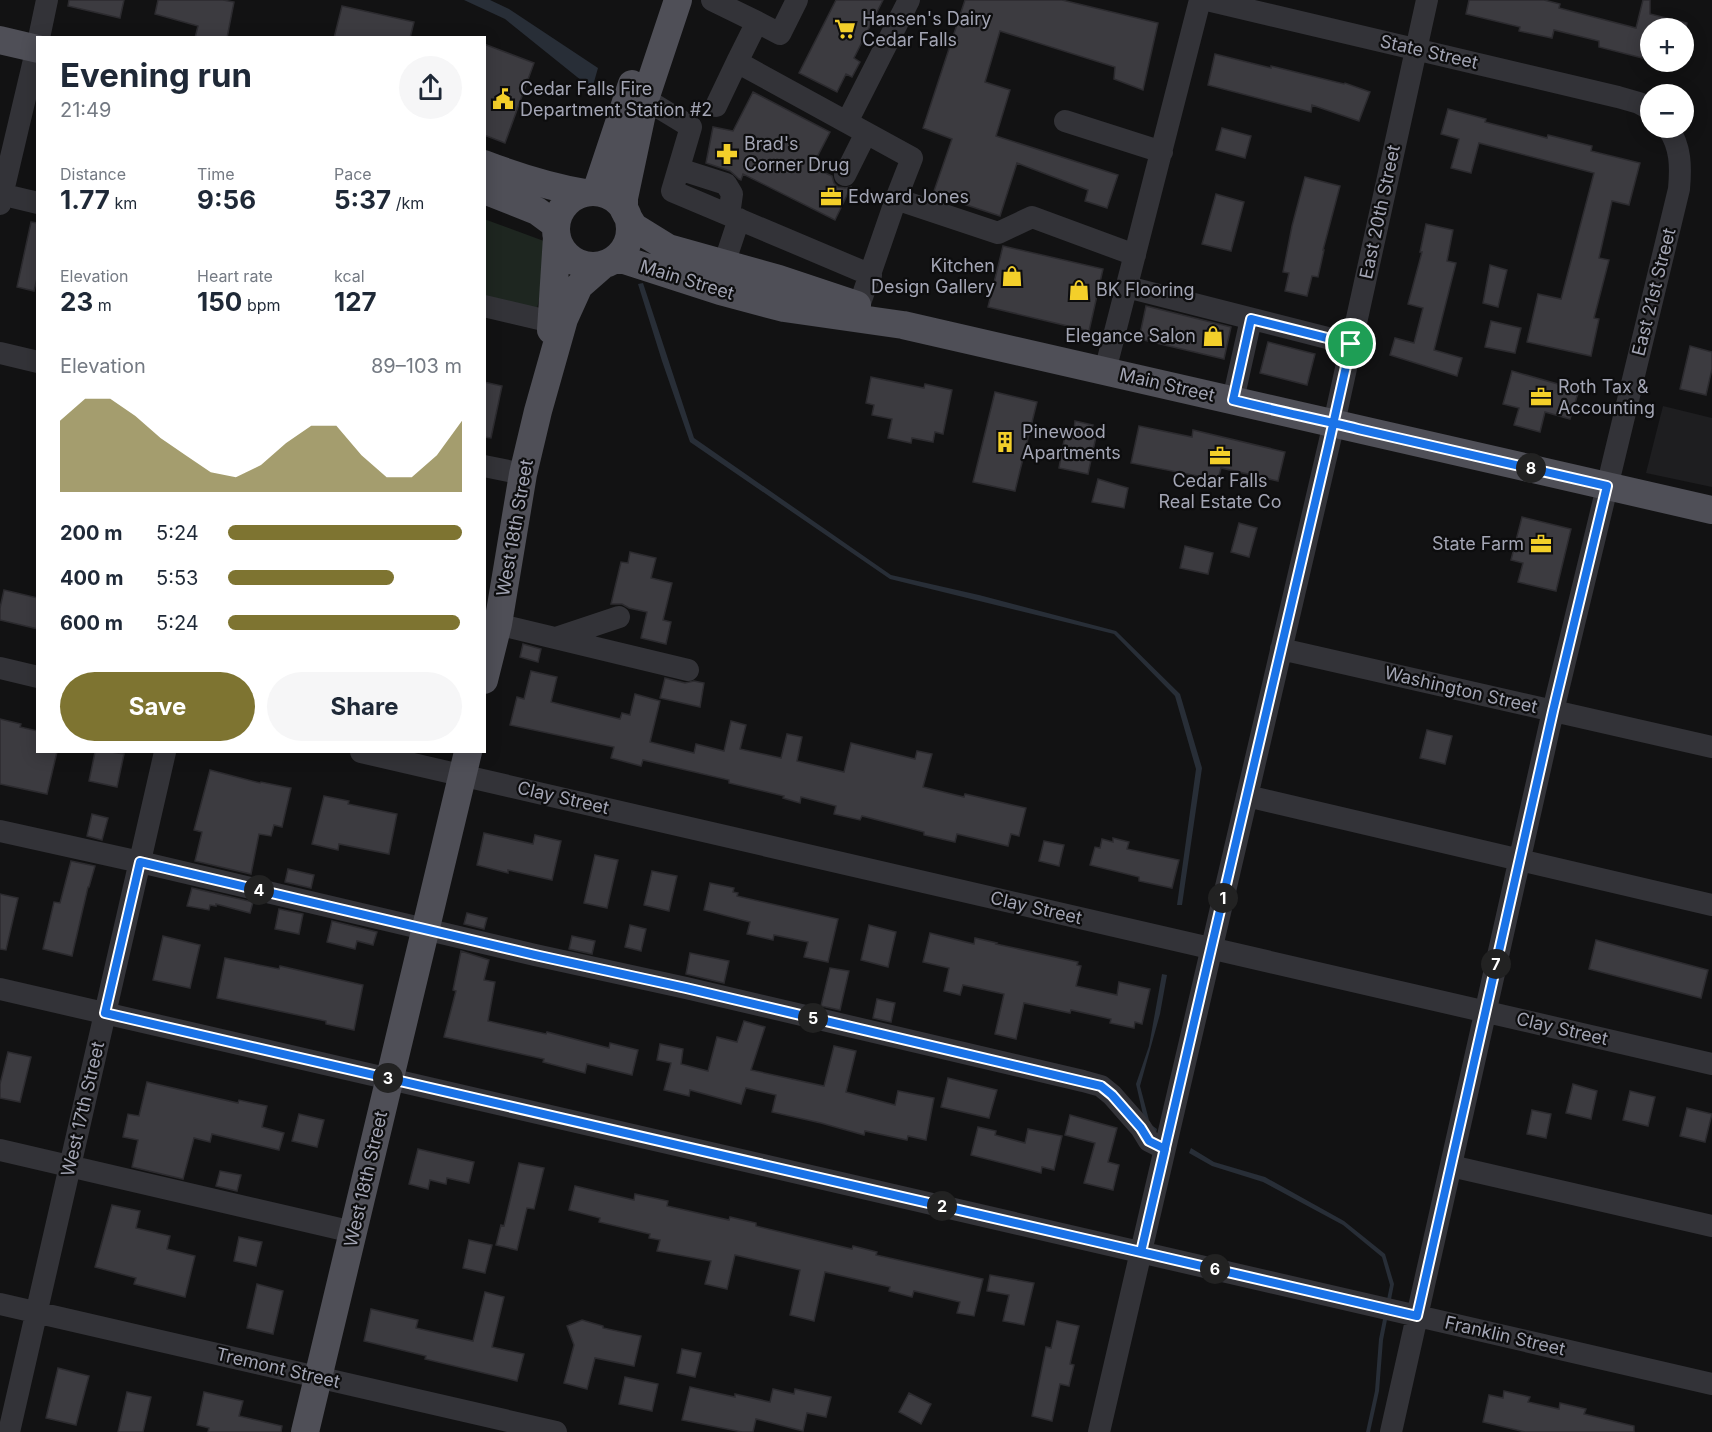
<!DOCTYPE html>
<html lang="en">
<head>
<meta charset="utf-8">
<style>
  body { margin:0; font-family:Inter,sans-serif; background:#f6f6f7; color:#1f2937; height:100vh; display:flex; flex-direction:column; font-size:22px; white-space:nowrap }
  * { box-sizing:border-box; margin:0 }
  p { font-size:20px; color:#747a83 }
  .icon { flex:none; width:33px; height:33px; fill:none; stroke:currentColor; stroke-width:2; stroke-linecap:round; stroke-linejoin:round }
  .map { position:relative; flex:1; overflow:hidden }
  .sheet { position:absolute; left:36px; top:36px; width:450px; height:717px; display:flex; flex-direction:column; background:#fff; border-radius:0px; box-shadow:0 3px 15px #0003 }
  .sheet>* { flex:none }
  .buttons { position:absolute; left:1640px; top:18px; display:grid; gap:12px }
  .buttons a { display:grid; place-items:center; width:54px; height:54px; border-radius:50%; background:#fff; box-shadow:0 3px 15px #0003; font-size:30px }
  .pin { position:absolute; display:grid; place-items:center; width:51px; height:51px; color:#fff; margin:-26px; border:3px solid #fff; border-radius:50%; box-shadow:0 2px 6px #0007 }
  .km { position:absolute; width:30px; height:30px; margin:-15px; border-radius:50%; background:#222; color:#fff; font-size:16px; line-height:30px; text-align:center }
  .round { display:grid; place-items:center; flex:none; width:63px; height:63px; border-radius:32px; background:#f6f6f7 }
  .summary { display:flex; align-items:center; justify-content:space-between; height:102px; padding:0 24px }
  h1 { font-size:33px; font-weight:700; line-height:45px }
  .metrics { display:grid; grid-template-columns:repeat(3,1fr); gap:9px; height:102px; padding:6px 24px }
  .metrics div { display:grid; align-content:center }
  .metrics b { font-size:26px; font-weight:700 }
  .metrics small { font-size:16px; font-weight:400 }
  .metrics p { font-size:16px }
  .chart { height:168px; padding:12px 24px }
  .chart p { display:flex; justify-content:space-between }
  .chart svg { width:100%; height:108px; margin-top:6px; fill:#7e7431; opacity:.7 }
  .action { display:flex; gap:12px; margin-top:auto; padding:12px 24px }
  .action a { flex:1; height:69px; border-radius:36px; background:#7e7431; color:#fff; font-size:24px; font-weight:700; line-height:69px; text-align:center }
  .action a+a { background:#f6f6f7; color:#1f2937 }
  ul { padding:0 24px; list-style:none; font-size:20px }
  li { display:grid; grid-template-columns:96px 72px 1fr; align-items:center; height:45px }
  li i { height:15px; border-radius:8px; background:#7e7431 }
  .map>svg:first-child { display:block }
  .built { fill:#1e1e20 }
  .green { fill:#1e2620 }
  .water { fill:#282e37 }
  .building { fill:#3c3b40; stroke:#2c2b2f; stroke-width:1.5 }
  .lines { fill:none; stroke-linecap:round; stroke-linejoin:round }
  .minor { stroke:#333338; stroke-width:22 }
  .major { stroke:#4f4f57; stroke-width:28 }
  .route-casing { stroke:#fff; stroke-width:12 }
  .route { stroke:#1a73e8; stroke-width:8 }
  .labels { text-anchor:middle; stroke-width:4.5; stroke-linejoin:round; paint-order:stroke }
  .poi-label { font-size:18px; fill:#a3a5b4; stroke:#0d0d0e; text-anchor:start }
  .street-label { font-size:18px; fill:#a3a5b4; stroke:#0d0d0e }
</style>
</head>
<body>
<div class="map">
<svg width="1712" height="1432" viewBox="0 0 1712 1432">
  <rect width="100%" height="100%" fill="#121213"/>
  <path class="built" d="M1663 406 1712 418V487L1646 473Z"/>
  <path class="green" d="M484 219 552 244 535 317 485 306Z"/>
  <path class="water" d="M464 0H490L509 9 598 68 592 89 505 19Z
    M643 283 694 438 891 575 979 595 1116 631 1180 694 1202 768 1182 905H1177L1196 769 1175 696 1114 634 890 579 690 442 662 361 638 284Z
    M1162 974 1167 975 1160 1014 1140 1086 1150 1124 1157 1129 1156 1133 1146 1128 1136 1084 1149 1046Z
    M1191 1148 1214 1162 1265 1177 1344 1221 1385 1254 1394 1284 1383 1340 1379 1391 1370 1432H1366L1375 1391 1379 1339 1390 1285 1382 1257 1343 1225 1263 1182 1212 1166 1189 1153Z"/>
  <path class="building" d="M69 0H124L120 18 68 6Z
    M158 0H223L234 2 227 38H195L198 26 155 14Z
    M836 0H883L854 58 860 62 852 77 846 74 837 92 799 73Z
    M965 0H1062L1158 23 1143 90 1114 79 1115 67 1000 31 985 82 1010 90 996 136 1118 175 1107 208 1085 201 1088 190 1017 163 1000 216 933 194 952 139 923 128Z
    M1469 0H1544L1560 4 1559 8 1636 28 1643 0H1650V14L1687 23 1686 28H1650V60L1599 47V41L1554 30 1552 38 1519 31 1520 27 1466 14Z
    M342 6 414 22 410 38H334Z
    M484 44 534 63 505 143 484 135Z
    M1215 54 1271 68V66L1344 84 1345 83 1370 92 1359 121 1312 105 1311 112 1208 85Z
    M753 92 830 132 812 167 832 176 834 183 838 187 845 188 851 187 835 220 743 174 741 180 739 179 730 171 706 163 713 127 733 131Z
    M1448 109 1486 119 1485 122 1547 138 1548 135 1592 146 1591 151 1640 163 1629 205 1612 201 1599 258 1609 260 1594 318 1599 319 1591 356 1527 342 1538 294 1561 299 1594 173 1479 143 1471 173 1451 168 1459 139 1441 134Z
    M1222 128 1251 136 1245 158 1216 150Z
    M1305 177 1340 186 1323 250H1324L1318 277 1312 276 1307 296 1285 291 1289 273 1283 272 1292 226Z
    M1216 194 1244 202 1231 251 1202 244Z
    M31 222 38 223V274L34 291 17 287Z
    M1426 224 1453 230 1447 261 1456 263 1434 350 1462 358 1457 376 1390 355 1395 338 1414 343 1423 308 1408 304 1422 252H1420Z
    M1003 246 1103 269 1089 331 988 307Z
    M1490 265 1507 270 1498 307 1483 303Z
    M1146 306 1231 327 1224 359 1139 339Z
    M1491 321 1521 328 1515 353 1485 347Z
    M1268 342 1315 354 1307 385 1260 373Z
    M1690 346 1712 352V369L1706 395 1680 389Z
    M1512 371 1579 390 1570 419 1545 412 1540 432 1514 425 1519 408 1503 404Z
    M871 377 924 388 925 384 952 390 943 434 935 432 933 442 912 438 911 443 888 438 892 419 872 415 874 405 866 403Z
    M484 382 502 386 491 438 484 437Z
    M995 392 1037 402 1015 491 973 482Z
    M1075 421 1093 425 1091 431 1097 432 1088 474 1059 468 1066 429 1074 430Z
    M1139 426 1192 437 1193 430 1285 452 1278 481 1221 468 1218 480 1131 463Z
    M1098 479 1128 488 1124 508 1092 502Z
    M1522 517 1571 529 1556 591 1518 582 1523 563 1511 560Z
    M1239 523 1257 528 1249 557 1231 552Z
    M1185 546 1213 553 1208 574 1180 568Z
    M630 552 656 558 651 578 672 583 663 620 671 622 666 644 641 638 647 612 629 608 622 604H611L621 562 628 563Z
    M4 590 38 598V629L0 620V608Z
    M523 644 541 649 538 662 520 657Z
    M531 671 557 677 551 702 620 719 622 713 630 715 635 694 660 701 650 742 694 753 696 744 724 751 731 721 746 725 740 749 781 758 787 734 802 737 797 761 844 772 851 743 915 759 917 751 932 754 923 787 964 797 965 794 1026 808 1019 836 1011 834 1008 846 957 834 955 842 924 835V832L862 816 860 820 834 814 836 806 801 797 800 803 783 798 784 796 729 783V780L643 760 641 766 611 758 614 747 510 725 517 697 524 699Z
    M665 678 685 683 694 681 704 683 700 707 660 698Z
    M0 719 21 724 20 727 38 731V752H57L47 794 0 784Z
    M1427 730 1452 736 1445 764 1420 758Z
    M95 752H111L124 754 117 787 89 781Z
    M210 770 260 783 261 782 291 788 282 827 274 825 271 836 259 834 251 874 195 861 202 832 194 830Z
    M324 796 349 801 348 804 397 814 389 854 339 844 338 850 312 844Z
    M92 814 108 818 102 840 87 836Z
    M484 833 533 844 535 835 561 841 552 880 508 870V873L477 865Z
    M1113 838 1129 842 1127 849 1179 860 1172 888 1139 881V877L1090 865 1095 847 1100 848 1102 839 1113 842Z
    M1044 841 1064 845 1059 866 1039 861Z
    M595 855 618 860 607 908 584 903Z
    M71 861 95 866 89 887H88L72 956 43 949 54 902 60 903Z
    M288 869 314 875 311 888 285 882Z
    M652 871 677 876 669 911 644 905Z
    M710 883 734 888 733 892 738 893 737 896 838 919 828 962 804 957 808 942 774 935 773 940 747 934 750 922 704 910Z
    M192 888 253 902 250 913 216 904V906L210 905 209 910 187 906Z
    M0 894 18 898 6 950 0 949Z
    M279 909 303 914 299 934 275 929Z
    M467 913 487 918 484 929 464 924Z
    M332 921 377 932 373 945 357 941 355 949 327 942Z
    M630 925 646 929 641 951 625 947Z
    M869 925 896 932 888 967 861 960Z
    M930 933 974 944 975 938 997 943 996 944 1078 962 1077 965 1081 966 1076 986 1117 995 1119 982 1150 989 1142 1024 1135 1022 1134 1028 1110 1023 1111 1019 1071 1010 1070 1013 1024 1003 1016 1039 995 1034 1004 994 963 985 960 995 944 991 949 968 923 962Z
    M163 936 200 945 190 988 153 980Z
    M572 936 595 941 592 954 569 949Z
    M1596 940 1708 970 1701 998 1589 969Z
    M461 951 489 960 484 980 495 982 488 1021 546 1034 547 1032 609 1048 610 1043 638 1050 632 1075 587 1064 585 1073 543 1062 544 1059 444 1037 456 991 453 990Z
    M690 953 729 961 724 983 686 974Z
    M225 958 279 969 280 966 363 985 354 1030 326 1024V1021L217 998Z
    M830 968 849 971 840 1010 821 1006Z
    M877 999 895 1003 891 1022 873 1018Z
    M744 1021 765 1027 751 1070 824 1086 834 1046 856 1051 846 1092 895 1105 898 1091 934 1098 926 1140 908 1136 907 1140 865 1131 864 1135 821 1123 772 1112 776 1095 746 1088 741 1104 690 1090 689 1096 664 1090 671 1063 657 1060 660 1044 683 1049 681 1064 708 1071 717 1037 737 1042Z
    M8 1052 31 1057 20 1102 0 1098V1084Z
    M948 1078 997 1090 989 1118 941 1107Z
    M147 1082 238 1103 239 1100 267 1106 262 1127 284 1133 279 1150 212 1134 210 1142 194 1138 183 1179 132 1167 138 1140 123 1137 128 1114 139 1116Z
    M1573 1084 1597 1091 1591 1119 1566 1113Z
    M1630 1091 1655 1097 1648 1126 1623 1120Z
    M1687 1108 1712 1114 1705 1142 1680 1136Z
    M1532 1110 1551 1114 1546 1138 1527 1134Z
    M299 1114 324 1120 317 1147 292 1141Z
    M1070 1115 1117 1128 1108 1162 1119 1165 1113 1190 1084 1183 1095 1143 1065 1135Z
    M978 1127 996 1131 995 1135 1025 1143 1028 1129 1062 1136 1054 1170 1042 1167 1041 1173 971 1155Z
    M418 1149 474 1162 469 1183 447 1178 446 1184 430 1180 428 1189 409 1184Z
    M519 1163 544 1168 534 1209 527 1208 517 1250 496 1245 501 1225 504 1226Z
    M220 1171 241 1175 237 1191 216 1186Z
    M575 1186 634 1200 635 1194 668 1201 667 1206 729 1220 730 1217 756 1223V1226L852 1249 853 1246 877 1252 876 1255 983 1279 974 1316 957 1313 960 1302 914 1291 912 1297 889 1291 890 1287 825 1272 814 1321 790 1315 800 1270 735 1255 727 1289 705 1284 711 1261 657 1251 660 1240 649 1238 650 1234 599 1222 600 1218 569 1210Z
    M112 1205 140 1211 136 1228 170 1236 167 1249 195 1256 185 1297 134 1284 136 1278 95 1267Z
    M239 1237 262 1242 256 1266 234 1261Z
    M469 1240 492 1245 485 1273 463 1268Z
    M990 1275 1034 1283 1024 1325 1003 1321 1009 1295 987 1291Z
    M257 1284 283 1291 273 1334 247 1328Z
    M485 1292 504 1297 492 1347 524 1354 517 1381 425 1359 426 1356 364 1341 371 1309 418 1320 416 1328 473 1341Z
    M582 1320 603 1326V1328L641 1336 634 1366 595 1358 587 1389 564 1383 574 1345 567 1326Z
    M1057 1321 1079 1326 1070 1364 1074 1365 1069 1386 1060 1384 1052 1421 1032 1416 1046 1347 1051 1348Z
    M682 1349 701 1353 695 1377 677 1373Z
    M58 1368 89 1376 76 1425 46 1418Z
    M625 1377 658 1384 652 1411 619 1404Z
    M690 1387 735 1397V1394L770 1402 773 1389 794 1394 795 1389 831 1397 826 1417 807 1413 803 1431 756 1419 753 1432H742L682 1420Z
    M1504 1391 1530 1397 1528 1402 1559 1409 1560 1403 1586 1409 1584 1414 1634 1426V1432H1525L1483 1422 1489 1395 1503 1398Z
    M127 1392 151 1397 143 1432H118Z
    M204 1392 243 1401 239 1416 282 1426 281 1432H208L209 1428 197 1425Z
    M909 1393 931 1404 921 1424 899 1412Z"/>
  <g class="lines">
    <path class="minor" d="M712 0 757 22 737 62
      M1207 0 1618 97 1639 103 1650 109
      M757 22 780 34 797 0
      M39 38 47 0
      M645 99 691 127 672 191 871 275
      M716 106 737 62 912 158 896 199
      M1065 121 1162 152
      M847 122 909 0
      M679 169 726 184 732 194 729 215
      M845 175 866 133
      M0 194 38 203
      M0 204 38 43
      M724 264 739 219
      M1127 287 1351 344
      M484 306 552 322
      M859 306 896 199 998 233 1032 217 1135 255
      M0 353 38 362
      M1105 371 1200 0
      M1233 400 1251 319
      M484 466 523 474
      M484 621 688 670
      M556 638 619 617
      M1281 649 1712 747
      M0 668 38 677
      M361 752 1712 1064
      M1247 796 1712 905
      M0 831 140 862 535 955 686 988 1083 1081 1101 1086 1112 1095 1141 1128 1149 1141 1165 1149
      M0 989 1712 1384
      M0 1150 353 1232
      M1451 1166 1712 1226
      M0 1304 556 1432
      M9 1432 165 752
      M1099 1432 1334 423 1427 0
      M1391 1432 1553 711 1679 189C1681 167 1681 147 1668 128"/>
    <path class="major" d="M0 40 38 49
      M484 164C518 177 550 187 585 193
      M484 190 537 211 556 225
      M596 192 632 84
      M556 229a37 37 0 1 1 74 0a37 37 0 1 1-74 0Z
      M624 210V198L645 99 678 0
      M626 214 634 227 668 248 779 279 857 305
      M614 260H624L720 291 784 308 903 325 1712 510
      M551 330 557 237
      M484 680 498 624 523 474 538 411 564 319 579 286 603 265
      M305 1432 468 752"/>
  </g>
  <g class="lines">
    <defs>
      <path id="route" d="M1351 344 1328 447 1204 979C1183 1070 1162 1161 1141 1252L105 1013 140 862 535 955 686 988 1101 1086 1112 1095 1141 1128 1149 1141 1165 1149 1141 1252 1417 1316 1553 711 1607 486 1358 429C1316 419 1274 410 1233 400L1251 319 1351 344"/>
    </defs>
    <use href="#route" class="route-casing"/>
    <use href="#route" class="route"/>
  </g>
  <defs>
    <symbol id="supermarket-bare" viewBox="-9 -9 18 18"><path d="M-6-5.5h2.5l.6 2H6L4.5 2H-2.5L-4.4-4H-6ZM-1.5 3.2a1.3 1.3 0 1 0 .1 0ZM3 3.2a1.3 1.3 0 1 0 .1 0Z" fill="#f3cf2a" stroke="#0d0d0e" stroke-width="2.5" paint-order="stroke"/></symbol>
    <symbol id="civic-bare" viewBox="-9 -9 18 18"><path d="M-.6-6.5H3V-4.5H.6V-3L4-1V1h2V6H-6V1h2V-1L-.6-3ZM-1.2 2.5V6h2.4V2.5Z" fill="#f3cf2a" stroke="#0d0d0e" stroke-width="2.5" paint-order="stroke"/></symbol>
    <symbol id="pharmacy-bare" viewBox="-9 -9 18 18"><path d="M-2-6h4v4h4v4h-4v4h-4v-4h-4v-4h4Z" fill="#f3cf2a" stroke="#0d0d0e" stroke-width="2.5" paint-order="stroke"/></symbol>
    <symbol id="office-bare" viewBox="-9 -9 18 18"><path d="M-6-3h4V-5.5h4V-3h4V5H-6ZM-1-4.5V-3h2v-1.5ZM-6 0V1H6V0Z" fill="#f3cf2a" stroke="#0d0d0e" stroke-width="2.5" paint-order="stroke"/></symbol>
    <symbol id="shop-bare" viewBox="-9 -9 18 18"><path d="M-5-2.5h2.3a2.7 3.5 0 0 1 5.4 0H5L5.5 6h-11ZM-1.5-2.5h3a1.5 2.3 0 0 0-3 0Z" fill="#f3cf2a" stroke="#0d0d0e" stroke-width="2.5" paint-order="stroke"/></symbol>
    <symbol id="building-bare" viewBox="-9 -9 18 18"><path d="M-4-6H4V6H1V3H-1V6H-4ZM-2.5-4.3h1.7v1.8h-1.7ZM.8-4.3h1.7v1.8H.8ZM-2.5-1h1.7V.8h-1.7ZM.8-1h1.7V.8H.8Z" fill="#f3cf2a" stroke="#0d0d0e" stroke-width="2.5" paint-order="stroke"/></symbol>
  </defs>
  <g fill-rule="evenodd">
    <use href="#supermarket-bare" x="830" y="14" width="30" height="30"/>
    <use href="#civic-bare" x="488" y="84" width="30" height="30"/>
    <use href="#pharmacy-bare" x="712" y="139" width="30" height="30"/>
    <use href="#office-bare" x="816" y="182" width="30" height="30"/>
    <use href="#shop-bare" x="997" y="261" width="30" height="30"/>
    <use href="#shop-bare" x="1064" y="275" width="30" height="30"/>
    <use href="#shop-bare" x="1198" y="321" width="30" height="30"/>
    <use href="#office-bare" x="1526" y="382" width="30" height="30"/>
    <use href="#building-bare" x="990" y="427" width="30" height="30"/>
    <use href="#office-bare" x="1205" y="441" width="30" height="30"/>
    <use href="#office-bare" x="1526" y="529" width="30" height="30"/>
  </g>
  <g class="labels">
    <g class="poi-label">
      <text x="862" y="25">Hansen's Dairy<tspan x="862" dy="21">Cedar Falls</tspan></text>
      <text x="520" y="95">Cedar Falls Fire<tspan x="520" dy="21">Department Station #2</tspan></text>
      <text x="744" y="150">Brad's<tspan x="744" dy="21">Corner Drug</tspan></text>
      <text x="848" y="203">Edward Jones</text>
      <text x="995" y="272" text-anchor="end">Kitchen<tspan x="995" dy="21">Design Gallery</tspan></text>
      <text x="1096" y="296">BK Flooring</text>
      <text x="1196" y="342" text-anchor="end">Elegance Salon</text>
      <text x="1558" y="393">Roth Tax &amp;<tspan x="1558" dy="21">Accounting</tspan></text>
      <text x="1022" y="438">Pinewood<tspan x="1022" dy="21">Apartments</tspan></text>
      <text x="1220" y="487" text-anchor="middle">Cedar Falls<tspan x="1220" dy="21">Real Estate Co</tspan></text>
      <text x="1524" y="550" text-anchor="end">State Farm</text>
    </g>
    <g class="street-label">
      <text transform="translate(1429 52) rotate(13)" y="6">State Street</text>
      <text transform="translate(1380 212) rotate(-78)" y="6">East 20th Street</text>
      <text transform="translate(687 280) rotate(17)" y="6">Main Street</text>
      <text transform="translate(1654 292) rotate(-76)" y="6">East 21st Street</text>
      <text transform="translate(1167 385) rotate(13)" y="6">Main Street</text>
      <text transform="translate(515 528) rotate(-80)" y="6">West 18th Street</text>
      <text transform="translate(1461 690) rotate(13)" y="6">Washington Street</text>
      <text transform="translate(563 798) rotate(13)" y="6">Clay Street</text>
      <text transform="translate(1036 908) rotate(13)" y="6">Clay Street</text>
      <text transform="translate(1562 1029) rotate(13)" y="6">Clay Street</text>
      <text transform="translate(83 1109) rotate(-77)" y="6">West 17th Street</text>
      <text transform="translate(366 1179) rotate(-77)" y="6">West 18th Street</text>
      <text transform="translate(1505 1336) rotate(13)" y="6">Franklin Street</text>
      <text transform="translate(278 1368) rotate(13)" y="6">Tremont Street</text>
    </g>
  </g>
</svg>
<div class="buttons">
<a>+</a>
<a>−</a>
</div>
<div class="pin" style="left:1351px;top:344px;background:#1e9e55"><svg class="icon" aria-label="arrive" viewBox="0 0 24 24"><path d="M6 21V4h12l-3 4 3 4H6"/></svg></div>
<b class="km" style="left:1223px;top:898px">1</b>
<b class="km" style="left:942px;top:1206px">2</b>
<b class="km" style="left:388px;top:1078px">3</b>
<b class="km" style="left:259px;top:890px">4</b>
<b class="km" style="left:813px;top:1018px">5</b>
<b class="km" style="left:1215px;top:1269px">6</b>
<b class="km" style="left:1496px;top:964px">7</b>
<b class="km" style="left:1531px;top:468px">8</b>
<section class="sheet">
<div class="summary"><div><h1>Evening run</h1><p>21:49</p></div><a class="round"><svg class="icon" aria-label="share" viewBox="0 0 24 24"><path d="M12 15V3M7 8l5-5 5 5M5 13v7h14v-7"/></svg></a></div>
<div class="metrics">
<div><p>Distance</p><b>1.77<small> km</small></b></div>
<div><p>Time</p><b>9:56</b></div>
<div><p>Pace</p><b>5:37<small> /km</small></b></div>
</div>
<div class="metrics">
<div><p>Elevation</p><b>23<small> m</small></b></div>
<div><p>Heart rate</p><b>150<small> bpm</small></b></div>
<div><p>kcal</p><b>127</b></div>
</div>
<div class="chart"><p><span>Elevation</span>89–103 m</p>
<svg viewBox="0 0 160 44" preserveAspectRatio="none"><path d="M0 44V15L10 6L20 6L30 13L40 22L50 29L60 36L70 38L80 33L90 24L100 17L110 17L120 29L130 38L140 38L150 29L160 15V44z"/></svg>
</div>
<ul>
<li><b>200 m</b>5:24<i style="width:100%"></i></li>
<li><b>400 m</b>5:53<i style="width:71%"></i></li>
<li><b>600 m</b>5:24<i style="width:99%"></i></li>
</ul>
<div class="action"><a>Save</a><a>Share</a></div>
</section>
</div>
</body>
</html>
